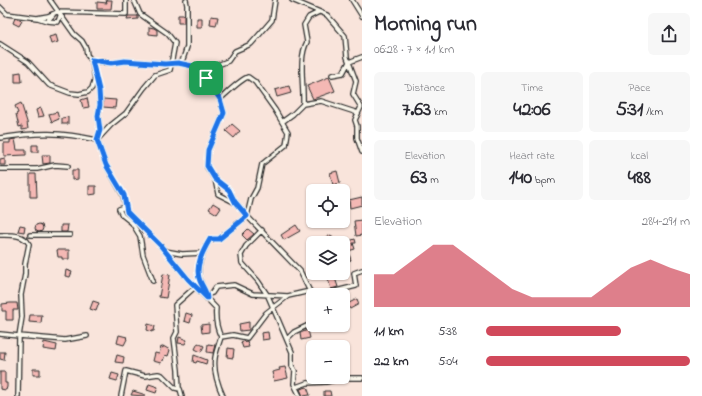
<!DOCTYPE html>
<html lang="en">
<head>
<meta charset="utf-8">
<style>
  body { margin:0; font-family:"Indie Flower",sans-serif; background:#f7f7f7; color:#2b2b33; height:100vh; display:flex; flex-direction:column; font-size:15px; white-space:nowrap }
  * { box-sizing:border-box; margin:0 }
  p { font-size:13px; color:#7c7c81 }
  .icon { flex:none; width:22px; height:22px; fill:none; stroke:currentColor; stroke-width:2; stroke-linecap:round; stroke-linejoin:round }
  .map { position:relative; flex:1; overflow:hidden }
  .details { display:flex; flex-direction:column; background:#fff; width:340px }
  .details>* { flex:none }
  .controls { position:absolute; left:306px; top:184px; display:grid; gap:8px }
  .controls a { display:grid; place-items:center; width:44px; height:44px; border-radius:6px; background:#fff; box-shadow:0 1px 3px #0004; font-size:20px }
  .pin { position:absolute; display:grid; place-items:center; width:34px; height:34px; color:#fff; margin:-17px; border-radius:8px; box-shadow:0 2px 6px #0006 }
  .round { display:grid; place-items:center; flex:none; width:42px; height:42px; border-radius:6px; background:#f7f7f7 }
  .overview { display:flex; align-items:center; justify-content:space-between; height:68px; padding:0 12px }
  h1 { font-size:22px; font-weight:700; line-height:30px }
  .stats { display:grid; grid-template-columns:repeat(3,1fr); gap:6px; height:68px; padding:4px 12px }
  .stats div { display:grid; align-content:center; border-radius:6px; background:#f7f7f7; text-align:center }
  .stats b { font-size:20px; font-weight:700 }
  .stats small { font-size:11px; font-weight:400 }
  .stats p { font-size:11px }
  .chart { height:112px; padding:8px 12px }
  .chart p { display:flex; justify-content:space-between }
  .chart svg { width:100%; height:72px; margin-top:4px; fill:#d1495b; opacity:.7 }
  ul { padding:0 12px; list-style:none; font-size:13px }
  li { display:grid; grid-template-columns:64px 48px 1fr; align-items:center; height:30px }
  li i { height:10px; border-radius:5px; background:#d1495b }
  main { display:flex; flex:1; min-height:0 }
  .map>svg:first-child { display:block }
  .building { fill:#f4b8b4; stroke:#2b2b2b }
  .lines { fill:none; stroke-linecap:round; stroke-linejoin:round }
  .minor-casing { stroke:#2b2b2b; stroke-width:6 }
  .minor { stroke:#fbf7ec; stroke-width:3.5 }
  .route-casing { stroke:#fff; stroke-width:8 }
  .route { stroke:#1a73e8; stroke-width:5 }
</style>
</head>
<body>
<main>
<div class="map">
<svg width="362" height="396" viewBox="0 0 362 396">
  <rect width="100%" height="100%" fill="#f9e4db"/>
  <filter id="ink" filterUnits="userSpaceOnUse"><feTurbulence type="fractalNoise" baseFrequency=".025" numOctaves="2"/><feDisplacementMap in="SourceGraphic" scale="8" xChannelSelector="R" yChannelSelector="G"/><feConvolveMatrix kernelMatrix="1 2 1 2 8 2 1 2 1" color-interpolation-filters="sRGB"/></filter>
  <g filter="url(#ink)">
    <path class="building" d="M106 0H112L111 9H97V2L107 3Z
      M178 15H184V23H178Z
      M128 16H138V19L127 20Z
      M211 16 218 17 216 26 210 25Z
      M15 18 22 21 19 26 13 23Z
      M197 18H202V27H197Z
      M149 27 154 28 157 30V35L149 34Z
      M56 35 58 42 51 44 49 37Z
      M21 72 22 82H15V73Z
      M329 77 335 91 313 99 307 86Z
      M289 86 291 93 277 97 275 90Z
      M87 98 89 107 83 108 81 100Z
      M103 99 116 100 115 108 103 107Z
      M21 103 27 122 28 129 22 130V126L19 127 16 114 18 113 15 106Z
      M41 108 44 116 38 117 36 110Z
      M57 112 59 119 52 122 49 114Z
      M68 117V124H62V118Z
      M232 124 240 131 234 138 226 131Z
      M15 139 17 150H26V155L4 156V143H10V140Z
      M32 145H38V152H32Z
      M42 155H50V163L43 164Z
      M5 158V165H0V159Z
      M72 170H78V179L72 180Z
      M337 171 340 183 333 185 330 173Z
      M30 174H36L37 197H30Z
      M89 186H96V194L89 195Z
      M362 197V205L350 208 349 200Z
      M213 203 221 208 217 214 209 209Z
      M362 220V235L356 236 354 221Z
      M35 228a4 4 0 1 1 8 0a4 4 0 1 1-8 0Z
      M20 225 25 226 24 232 18 231Z
      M61 225H68L67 232H61Z
      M296 225 300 231 284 240 281 235Z
      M248 229 254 234 247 240 242 235Z
      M331 235 335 243H327L324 238Z
      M355 239 356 243H353L355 249 348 251 351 260 348 261 345 253 343 254V243Z
      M57 250H69V259H62V257H58Z
      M66 270 72 272 70 277 65 276Z
      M326 273H345V277L335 278 338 287 331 289Z
      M163 274 170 275 166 298 159 297Z
      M357 299 359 304 350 309 347 304Z
      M93 301 99 303 96 311 90 309Z
      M10 303H17L18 310H13V320H6V311H2V304Z
      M186 313 192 315 190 323 184 321Z
      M30 315H42L41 323 29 322Z
      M249 322V330L240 331 239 324Z
      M148 324 155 326 154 331H152V332L147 330Z
      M209 324V332L202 333 201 325Z
      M308 330 310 338 301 340 300 333Z
      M268 332 269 339 262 340 261 333Z
      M119 335 127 337 126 338 127 339 124 345 117 343Z
      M179 337 187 340 185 344 178 343Z
      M247 341 249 347 243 348 241 342Z
      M44 342 57 345 56 351 43 349Z
      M198 343 204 346 201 352 195 349Z
      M208 344 215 345 213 353 207 352Z
      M163 346 170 350 168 356 165 355 163 361 162 360 161 363 153 361 155 353 159 354 161 347 163 348Z
      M228 348 234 349 233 358 227 357Z
      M0 352H5L4 360 0 359Z
      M117 355 124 357 123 363 115 362Z
      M194 355 207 360 206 364 197 361 196 363 193 362Z
      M285 367 288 378 274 381 272 372 280 370 279 368Z
      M33 369H40V375H33Z
      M0 372H5V383H7V387L6 390 0 389Z
      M112 373 119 375 117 381 110 379Z
      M149 384 158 387 156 393 147 390Z
      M307 387 310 395 303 396 300 389Z
      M133 391 146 395 145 396 131 395Z
      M324 391H330L331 396H324Z"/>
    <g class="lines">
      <defs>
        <path id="minor" d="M50 0 74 34 82 41 86 48 87 55 92 61 95 79
          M292 0 327 15 345 36 347 57 356 81 353 94 361 107 355 120 357 126V138L362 152
          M352 0 362 16
          M0 7 7 14 37 18 48 16 57 12 126 14V0
          M38 18 47 21 53 15
          M47 21 58 22 60 16
          M0 44 28 62 49 85 70 93 79 94 88 92 92 88 95 79 99 90 100 105 98 116 100 130 97 140 106 165 123 195 127 212 160 245 188 279 216 308C215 319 216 327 221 337 219 344 216 351 215 358 213 371 218 385 223 396
          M92 61 111 63 125 61 165 64 178 63 202 68 206 78 220 99C226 94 241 79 248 77L255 82 275 110 288 132 286 145 262 164 257 188 251 199 247 216 219 239H210C204 250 195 266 200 280 202 286 206 291 207 297
          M178 63 183 59 187 47V5L186 0
          M332 75 343 73 349 62 362 57
          M206 78 215 66 228 61 235 51 251 44 259 35 272 20 275 0
          M220 99 224 113 208 150 207 167 215 179 229 190 235 202 247 216 300 271 313 298
          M303 104 321 101 358 113
          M282 122 293 114 303 104C304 85 298 58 307 42L304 25 309 17 319 12
          M0 138C37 132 61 132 97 140L111 125 126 113 144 88 155 75 170 70 175 43 167 33 140 14 134 0
          M0 169H37L55 165 68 166
          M215 179 218 194 236 203
          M125 207 119 209 122 215 132 223 140 236 143 255 153 281
          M262 230 246 246 241 255 242 263 258 281 268 296 292 352V366L295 371 294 384 300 396
          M0 235C10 235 24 234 29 244L25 264V274L21 295 22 317 19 336 65 340 87 336
          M30 235H70
          M165 251 182 254 203 253
          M207 295 212 293 216 287 234 285 253 294 288 296
          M320 295 356 286 354 273 362 270
          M0 334 19 336 18 396
          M221 337 233 335 247 338 266 313 288 296 310 291
          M287 339 294 332 313 323
          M296 387 307 383 326 382 342 378H362
          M179 389 178 370 174 338 177 332 175 305 195 287
          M121 396 126 371 145 376 158 374 162 375 175 388 180 389 182 396"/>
      </defs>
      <use href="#minor" class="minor-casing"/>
      <use href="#minor" class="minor"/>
    </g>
  </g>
  <g class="lines" filter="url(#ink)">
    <defs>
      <path id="route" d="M92 60 111 63 125 61 165 64 178 63 202 68 206 78 220 99 224 113 208 150 207 166 215 179 229 190 235 202 247 216 219 239H210C203 251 194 267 200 281 202 286 207 292 207 298L188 279 160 245 127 212 124 195 106 165 97 140 100 130 98 116 100 105 99 90Z"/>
    </defs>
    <use href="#route" class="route-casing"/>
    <use href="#route" class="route"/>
  </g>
</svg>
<div class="controls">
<a><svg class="icon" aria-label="locate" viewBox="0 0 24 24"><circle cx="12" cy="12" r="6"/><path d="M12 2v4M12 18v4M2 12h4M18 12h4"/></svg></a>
<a><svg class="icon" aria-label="layers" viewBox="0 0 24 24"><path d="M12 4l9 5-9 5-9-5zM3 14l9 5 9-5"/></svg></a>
<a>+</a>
<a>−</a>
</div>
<div class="pin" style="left:206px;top:78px;background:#1e9e55"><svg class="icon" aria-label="arrive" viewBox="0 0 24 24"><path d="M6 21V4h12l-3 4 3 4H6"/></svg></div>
</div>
<section class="details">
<div class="overview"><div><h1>Morning run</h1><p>06:28 · 7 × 1.1 km</p></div><a class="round"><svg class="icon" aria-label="share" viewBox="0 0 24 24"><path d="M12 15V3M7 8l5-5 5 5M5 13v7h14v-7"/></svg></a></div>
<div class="stats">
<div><p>Distance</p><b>7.63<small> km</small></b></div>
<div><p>Time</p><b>42:06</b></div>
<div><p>Pace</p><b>5:31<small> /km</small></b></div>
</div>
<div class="stats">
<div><p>Elevation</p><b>63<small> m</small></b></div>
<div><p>Heart rate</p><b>140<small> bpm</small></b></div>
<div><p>kcal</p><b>488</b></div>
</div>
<div class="chart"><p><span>Elevation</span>284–291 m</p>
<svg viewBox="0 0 160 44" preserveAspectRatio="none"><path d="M0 44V24L10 24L20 15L30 6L40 6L50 15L60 24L70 33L80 38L90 38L100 38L110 38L120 29L130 20L140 15L150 20L160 24V44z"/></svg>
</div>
<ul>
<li><b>1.1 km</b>5:38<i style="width:66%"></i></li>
<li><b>2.2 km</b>5:04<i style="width:100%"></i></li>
</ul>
</section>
</main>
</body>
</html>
